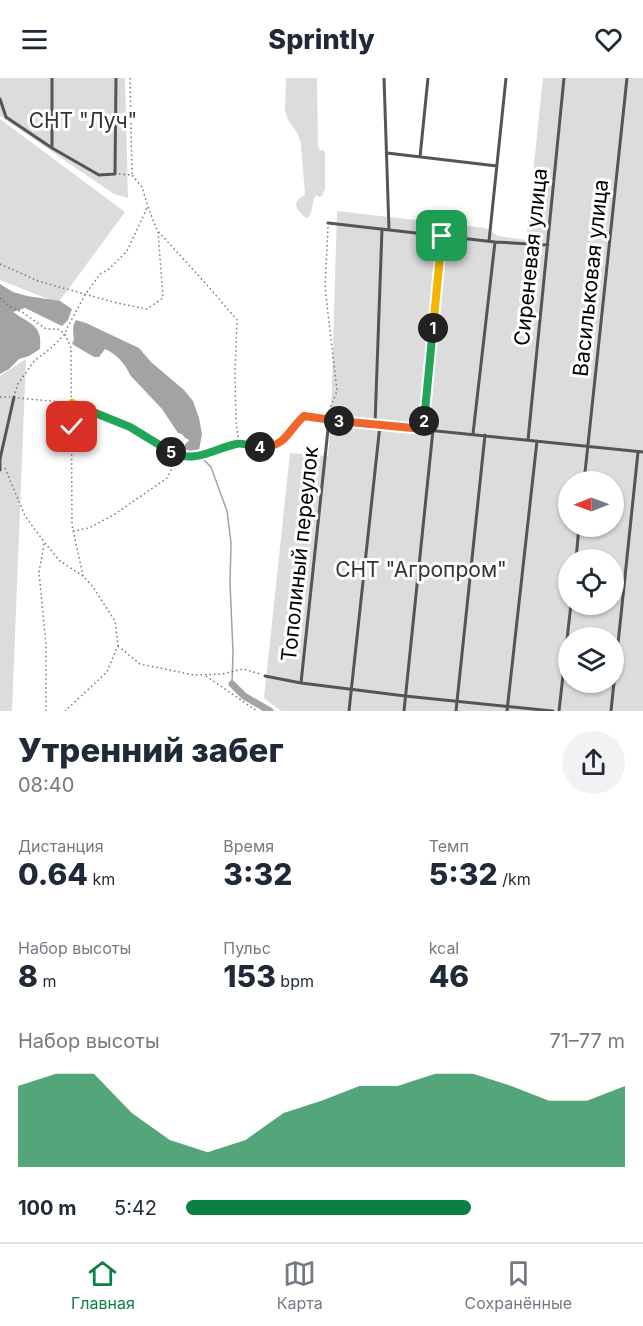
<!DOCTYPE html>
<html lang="ru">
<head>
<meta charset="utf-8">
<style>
  body { margin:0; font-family:Inter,sans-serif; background:#f2f2f3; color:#1f2937; height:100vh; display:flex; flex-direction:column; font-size:22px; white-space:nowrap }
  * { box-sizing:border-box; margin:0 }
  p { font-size:20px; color:#747a83 }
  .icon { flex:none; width:33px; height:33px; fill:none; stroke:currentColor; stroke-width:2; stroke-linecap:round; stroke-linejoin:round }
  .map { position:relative; height:633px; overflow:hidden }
  .side { display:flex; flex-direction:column; background:#fff; flex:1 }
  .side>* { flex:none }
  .needle { width:39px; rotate:269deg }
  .tools { position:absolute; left:558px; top:393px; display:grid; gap:12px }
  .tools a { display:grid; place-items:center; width:66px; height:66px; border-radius:50%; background:#fff; box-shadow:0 2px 4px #0004; font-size:30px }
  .pin { position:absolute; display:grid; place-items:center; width:51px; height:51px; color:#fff; margin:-26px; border-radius:12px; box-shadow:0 3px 9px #0006 }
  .km { position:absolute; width:30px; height:30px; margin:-15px; border-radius:50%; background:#222; color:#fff; font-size:16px; line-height:30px; text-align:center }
  .round { display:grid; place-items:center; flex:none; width:63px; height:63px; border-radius:32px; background:#f2f2f3 }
  .head { display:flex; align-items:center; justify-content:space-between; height:102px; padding:0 18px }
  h1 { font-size:33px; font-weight:800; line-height:45px }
  .figures { display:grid; grid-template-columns:repeat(3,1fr); gap:9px; height:102px; padding:6px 18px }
  .figures div { display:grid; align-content:center }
  .figures b { font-size:30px; font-weight:800 }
  .figures small { font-size:16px; font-weight:400 }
  .figures p { font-size:16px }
  .chart { height:168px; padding:12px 18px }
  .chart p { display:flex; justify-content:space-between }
  .chart svg { width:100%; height:108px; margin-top:6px; fill:#0b8043; opacity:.7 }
  ul { padding:0 18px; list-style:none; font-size:20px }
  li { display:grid; grid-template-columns:96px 72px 1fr; align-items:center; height:45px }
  li i { height:15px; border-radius:8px; background:#0b8043 }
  header { display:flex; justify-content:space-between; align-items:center; height:78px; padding:0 18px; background:#fff; font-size:27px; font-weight:800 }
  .dock { display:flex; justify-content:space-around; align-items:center; height:84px; border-top:2px solid #e0e1e3; background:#fff; font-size:16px; color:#747a83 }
  .dock a { display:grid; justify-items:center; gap:3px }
  .dock .active { color:#0b8043 }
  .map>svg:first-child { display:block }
  .green { fill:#dcdcdc; fill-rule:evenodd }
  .water { fill:#a3a3a3 }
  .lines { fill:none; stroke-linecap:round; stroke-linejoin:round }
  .stream { stroke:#a3a3a3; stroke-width:1.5 }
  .canal { stroke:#a3a3a3; stroke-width:7 }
  .path { stroke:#777; stroke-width:1.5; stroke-dasharray:1.5 3; stroke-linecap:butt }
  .service { stroke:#555; stroke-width:3 }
  .split-1-casing { stroke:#fff; stroke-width:12 }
  .split-2-casing { stroke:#fff; stroke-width:12 }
  .split-3-casing { stroke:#fff; stroke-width:12 }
  .split-4-casing { stroke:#fff; stroke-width:12 }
  .split-5-casing { stroke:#fff; stroke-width:12 }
  .split-6-casing { stroke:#fff; stroke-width:12 }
  .split-7-casing { stroke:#fff; stroke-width:12 }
  .split-1 { stroke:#f5b400; stroke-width:8 }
  .split-2 { stroke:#22a559; stroke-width:8 }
  .split-3 { stroke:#f0652b; stroke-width:8 }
  .split-4 { stroke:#f0652b; stroke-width:8 }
  .split-5 { stroke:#22a559; stroke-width:8 }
  .split-6 { stroke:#22a559; stroke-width:8 }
  .split-7 { stroke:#f5b400; stroke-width:8 }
  .labels { text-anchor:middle; stroke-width:6; stroke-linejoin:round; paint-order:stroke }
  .park-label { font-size:21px; fill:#333; stroke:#fff }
  .street-label { font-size:21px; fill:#000; stroke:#fff }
</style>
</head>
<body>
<header><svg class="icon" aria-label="menu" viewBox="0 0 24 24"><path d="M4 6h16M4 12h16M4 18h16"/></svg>Sprintly<svg class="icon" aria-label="heart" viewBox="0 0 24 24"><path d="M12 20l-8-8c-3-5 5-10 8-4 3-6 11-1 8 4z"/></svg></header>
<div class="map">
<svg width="643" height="633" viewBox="0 0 643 633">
  <rect width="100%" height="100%" fill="#fff"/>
  <path class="green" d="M0 0H125L128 120 114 116 0 38Z
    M286 0H317L318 68 320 73 323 72 325 74V111L322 118 319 119 316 117C312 124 313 132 309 139L306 140C302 136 292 129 298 122 299 120 302 119 305 117L301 67 298 56 288 42 285 32Z
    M543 0H643V633H281L264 620 290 375 328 378 331 340 337 133 485 150 498 158 526 162ZM568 404H614V448H568ZM568 482H614V526H568ZM568 560H614V604H568Z
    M0 41 125 134 58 225 0 202Z
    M26 281 12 633H0V298Z"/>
  <path class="water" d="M0 206 13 214 27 218 60 223 72 231 68 242 62 248 25 230 13 234C29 246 43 246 40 271L29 278 19 281 9 291 0 296Z
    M76 242 86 245 139 270 151 284 184 312 193 323 199 340 202 356 199 372 197 375H190L185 371V366L189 363 188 361 185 360 182 356 178 355 162 331 130 297C125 285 116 276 105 271L99 279H94L72 266 74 261C73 254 72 248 76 242Z"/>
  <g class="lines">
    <path class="stream" d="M197 375 211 389 227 433 231 465 230 505 233 574 232 606"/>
    <path class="canal" d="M232 606 244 618 270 633"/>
    <path class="path" d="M130 0 132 96
      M119 96 132 97 142 109 148 129 157 152 207 207 237 242 235 296 236 343 239 365C255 369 273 373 285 360 292 353 296 345 304 338L326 341
      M328 149 325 209 337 313 331 328 330 337
      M0 186 38 203 117 225 147 231 163 220 158 153
      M0 220 12 230 22 234 46 251H58L65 256 71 270 72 447 83 498
      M15 315 18 306 34 283 50 271 65 256 67 250 85 217 100 196 109 191 127 173 147 130
      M0 319H10
      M18 320 72 325 130 349 159 367 179 378 196 379 238 365
      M5 390 25 438 45 465 60 483 83 498 93 509 115 543 118 567 107 594 65 633
      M73 453 89 450 115 436 167 400 171 392V374
      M44 466 39 494 46 567V633
      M118 568 140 586 194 597 222 596 243 591 260 596
      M206 598 257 633"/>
    <path class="service" d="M384 0 389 152
      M0 21 6 39 52 70 99 97 115 96 116 0
      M52 70V0
      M387 75 497 88
      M420 79 428 0
      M328 145 495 164 548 167
      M489 163 506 0
      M375 346 382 151
      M423 351 442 158
      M473 356 495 164
      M528 362 564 0
      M0 392V381L14 319
      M584 404 627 0
      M576 482 579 448
      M265 598 301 605 405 618 553 633
      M301 605 329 342 643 374
      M349 633 380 347
      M404 633 433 352
      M456 633 485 357
      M507 633 537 363
      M559 633 571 526
      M611 633 638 374"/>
  </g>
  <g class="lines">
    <defs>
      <path id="split-1" d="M433 250 442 158"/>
      <path id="split-2" d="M424 343 433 250"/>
      <path id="split-3" d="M339 343 423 351 424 343"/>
      <path id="split-4" d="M260 369C287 369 287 353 304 338L339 343"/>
      <path id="split-5" d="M171 374C194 386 213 371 236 366 244 364 252 369 260 369"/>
      <path id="split-6" d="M88 332 130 349 171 374"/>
      <path id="split-7" d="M72 349V325L88 332"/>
    </defs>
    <use href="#split-1" class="split-1-casing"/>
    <use href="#split-2" class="split-2-casing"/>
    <use href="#split-3" class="split-3-casing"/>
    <use href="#split-4" class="split-4-casing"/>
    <use href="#split-5" class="split-5-casing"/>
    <use href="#split-6" class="split-6-casing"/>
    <use href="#split-7" class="split-7-casing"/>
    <use href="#split-1" class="split-1"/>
    <use href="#split-2" class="split-2"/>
    <use href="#split-3" class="split-3"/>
    <use href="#split-4" class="split-4"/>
    <use href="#split-5" class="split-5"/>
    <use href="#split-6" class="split-6"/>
    <use href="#split-7" class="split-7"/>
  </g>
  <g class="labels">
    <g class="park-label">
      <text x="83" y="50">СНТ "Луч"</text>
      <text x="421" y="499">СНТ "Агропром"</text>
    </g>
    <g class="street-label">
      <text transform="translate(531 179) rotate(-84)" y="7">Сиреневая улица</text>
      <text transform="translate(591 200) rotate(-84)" y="7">Васильковая улица</text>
      <text transform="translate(300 476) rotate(-84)" y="7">Тополиный переулок</text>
    </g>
  </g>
</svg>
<div class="tools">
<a><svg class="needle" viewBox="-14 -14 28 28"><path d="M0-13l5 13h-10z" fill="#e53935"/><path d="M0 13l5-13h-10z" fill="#747a83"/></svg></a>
<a><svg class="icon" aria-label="locate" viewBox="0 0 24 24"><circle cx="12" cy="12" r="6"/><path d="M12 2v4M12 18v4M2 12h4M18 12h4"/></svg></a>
<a><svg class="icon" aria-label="layers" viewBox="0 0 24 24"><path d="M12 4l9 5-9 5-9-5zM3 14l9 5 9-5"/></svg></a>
</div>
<div class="pin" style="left:442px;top:158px;background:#1e9e55"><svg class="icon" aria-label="arrive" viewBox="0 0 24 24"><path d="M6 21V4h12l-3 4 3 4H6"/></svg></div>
<div class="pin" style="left:72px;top:349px;background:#d93025"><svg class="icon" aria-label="check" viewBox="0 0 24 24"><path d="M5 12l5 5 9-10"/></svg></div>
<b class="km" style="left:433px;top:250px">1</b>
<b class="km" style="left:424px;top:343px">2</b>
<b class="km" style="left:339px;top:343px">3</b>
<b class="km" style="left:260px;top:369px">4</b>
<b class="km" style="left:171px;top:374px">5</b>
</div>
<section class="side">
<div class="head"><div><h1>Утренний забег</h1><p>08:40</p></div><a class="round"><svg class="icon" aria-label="share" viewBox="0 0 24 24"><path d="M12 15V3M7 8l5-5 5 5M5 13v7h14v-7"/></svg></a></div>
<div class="figures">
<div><p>Дистанция</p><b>0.64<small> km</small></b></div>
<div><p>Время</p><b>3:32</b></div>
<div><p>Темп</p><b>5:32<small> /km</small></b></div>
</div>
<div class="figures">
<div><p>Набор высоты</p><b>8<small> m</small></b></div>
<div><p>Пульс</p><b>153<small> bpm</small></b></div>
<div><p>kcal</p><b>46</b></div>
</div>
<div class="chart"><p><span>Набор высоты</span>71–77 m</p>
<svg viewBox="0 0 160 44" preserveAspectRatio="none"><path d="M0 44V11L10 6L20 6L30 22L40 33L50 38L60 33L70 22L80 17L90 11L100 11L110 6L120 6L130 11L140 17L150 17L160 11V44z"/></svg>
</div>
<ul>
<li><b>100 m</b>5:42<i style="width:65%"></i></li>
</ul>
</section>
<nav class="dock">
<a class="active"><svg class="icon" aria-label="home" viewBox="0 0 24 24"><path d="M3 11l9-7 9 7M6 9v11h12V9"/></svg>Главная</a>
<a><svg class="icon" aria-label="map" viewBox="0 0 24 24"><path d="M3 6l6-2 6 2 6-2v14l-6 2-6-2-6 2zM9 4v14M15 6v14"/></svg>Карта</a>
<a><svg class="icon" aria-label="saved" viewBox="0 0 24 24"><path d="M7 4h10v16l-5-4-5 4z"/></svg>Сохранённые</a>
</nav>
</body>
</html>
